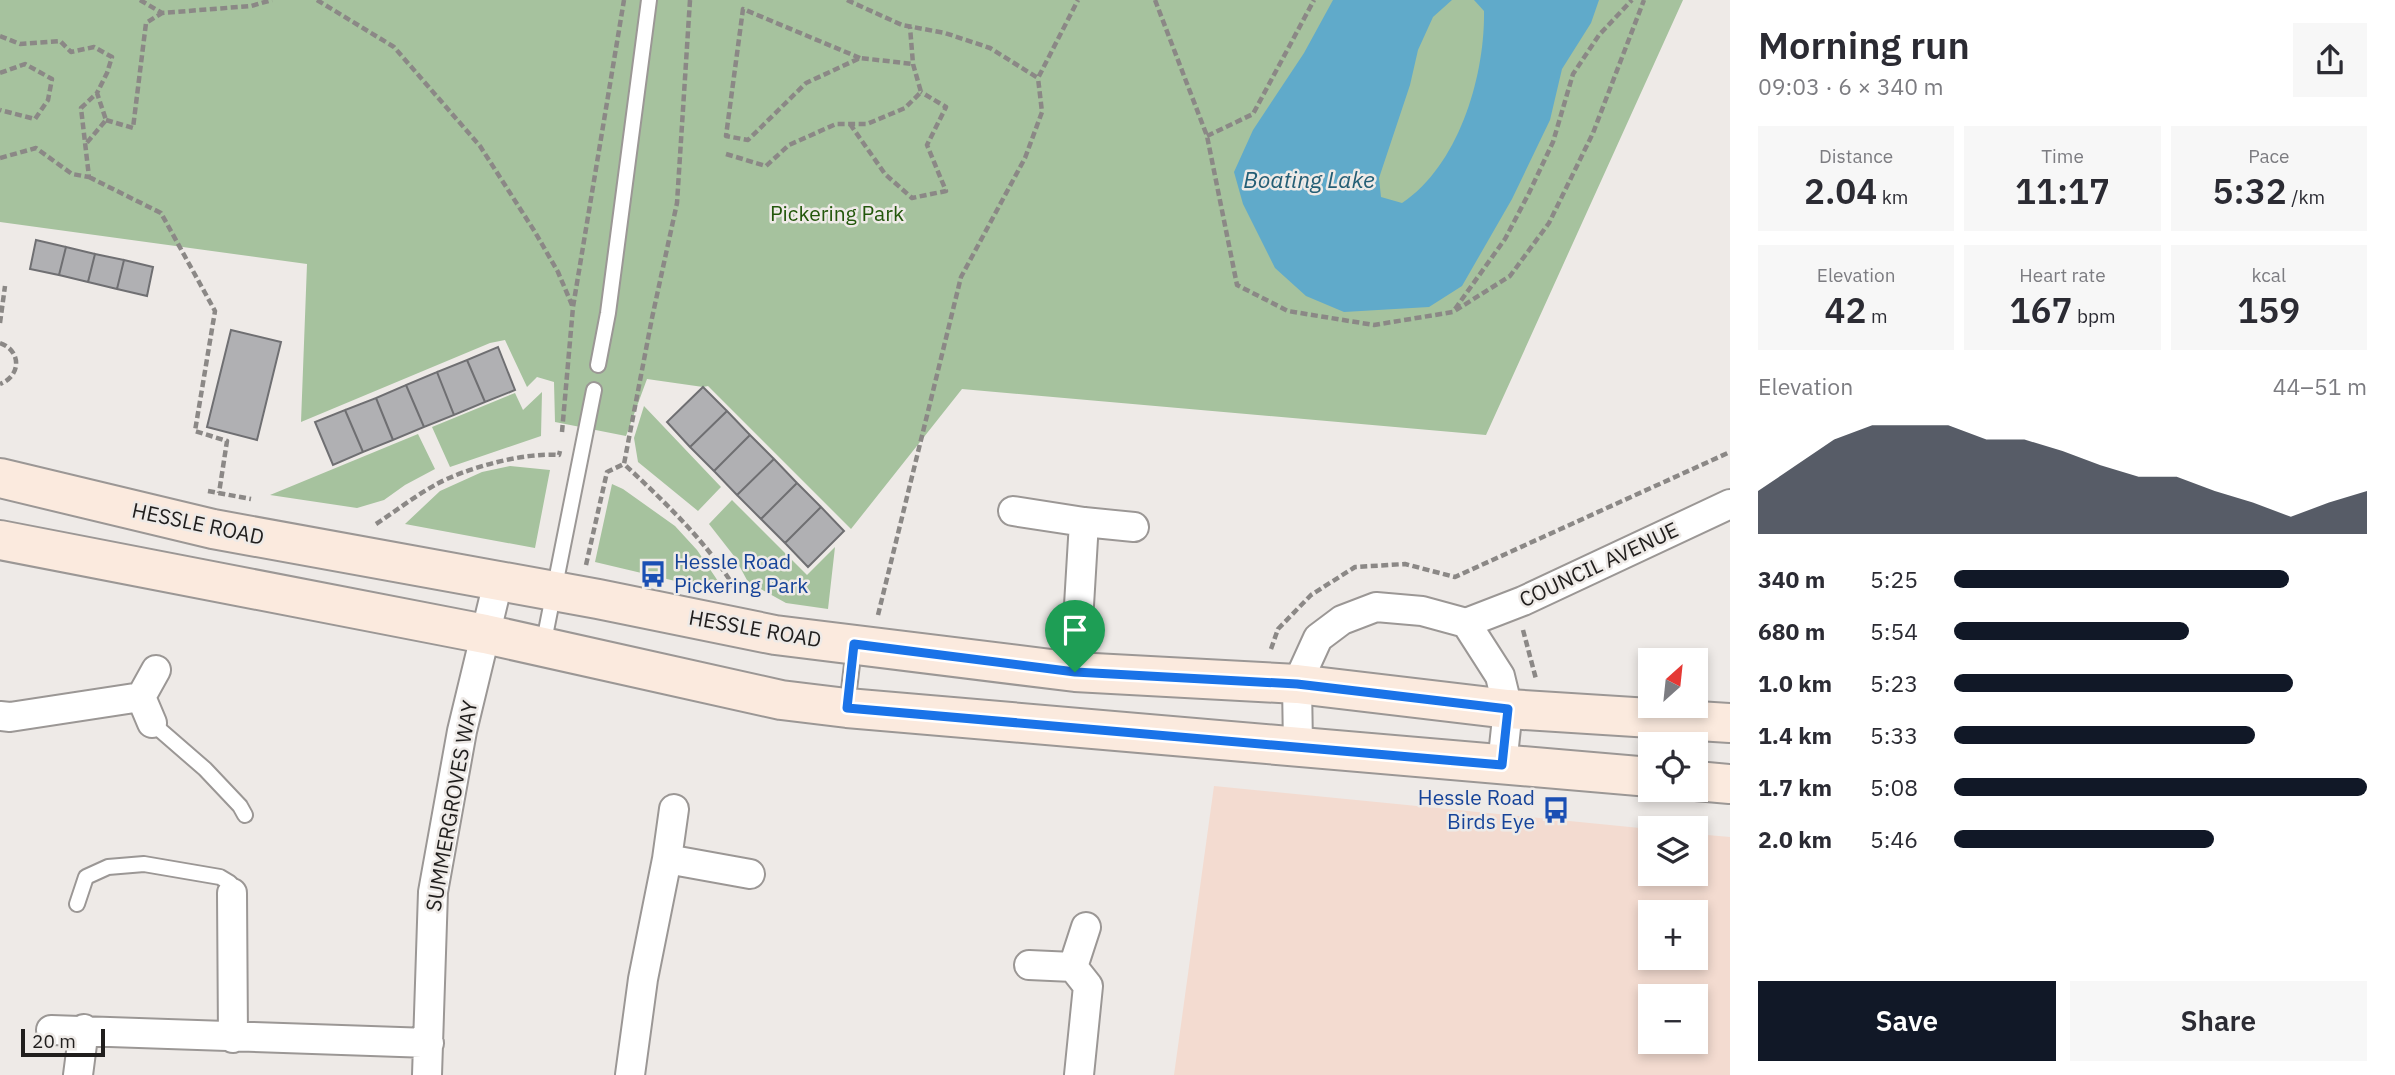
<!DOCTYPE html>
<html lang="en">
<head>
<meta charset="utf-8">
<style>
  body { margin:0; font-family:"IBM Plex Sans",sans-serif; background:#f7f7f7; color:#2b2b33; height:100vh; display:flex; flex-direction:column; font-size:26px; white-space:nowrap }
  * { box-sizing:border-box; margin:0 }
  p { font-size:23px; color:#7c7c81 }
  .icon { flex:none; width:38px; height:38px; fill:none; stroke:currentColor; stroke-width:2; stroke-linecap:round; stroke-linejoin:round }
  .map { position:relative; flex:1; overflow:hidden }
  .sheet { display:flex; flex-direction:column; background:#fff; width:665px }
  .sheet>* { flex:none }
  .needle { width:46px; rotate:27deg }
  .controls { position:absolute; left:1638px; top:648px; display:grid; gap:14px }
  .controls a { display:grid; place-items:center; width:70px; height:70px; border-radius:0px; background:#fff; box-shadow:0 4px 10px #0003; font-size:35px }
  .scale { position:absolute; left:21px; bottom:18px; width:84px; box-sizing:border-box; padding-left:7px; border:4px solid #201e1d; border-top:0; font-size:19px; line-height:24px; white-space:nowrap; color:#201e1d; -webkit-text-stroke:5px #eeeae7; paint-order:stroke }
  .pin { position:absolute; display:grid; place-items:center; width:60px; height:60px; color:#fff; margin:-72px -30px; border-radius:50% 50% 50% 0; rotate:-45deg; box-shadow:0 0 7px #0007 }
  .pin .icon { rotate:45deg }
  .round { display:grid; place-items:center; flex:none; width:74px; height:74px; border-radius:0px; background:#f7f7f7 }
  .overview { display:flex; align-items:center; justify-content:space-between; height:119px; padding:0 28px }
  h1 { font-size:38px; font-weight:600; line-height:52px }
  .metrics { display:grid; grid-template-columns:repeat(3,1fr); gap:10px; height:119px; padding:7px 28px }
  .metrics div { display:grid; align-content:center; border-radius:0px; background:#f7f7f7; text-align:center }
  .metrics b { font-size:35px; font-weight:600 }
  .metrics small { font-size:19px; font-weight:400 }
  .metrics p { font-size:19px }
  .chart { height:196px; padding:14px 28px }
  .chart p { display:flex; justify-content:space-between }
  .chart svg { width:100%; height:126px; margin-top:7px; fill:#111827; opacity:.7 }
  .button { display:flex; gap:14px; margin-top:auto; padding:14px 28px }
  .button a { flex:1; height:80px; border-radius:0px; background:#111827; color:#fff; font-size:28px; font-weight:600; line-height:80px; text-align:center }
  .button a+a { background:#f7f7f7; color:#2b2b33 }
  ul { padding:0 28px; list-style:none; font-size:23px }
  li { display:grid; grid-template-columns:112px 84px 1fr; align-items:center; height:52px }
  li i { height:18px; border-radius:9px; background:#111827 }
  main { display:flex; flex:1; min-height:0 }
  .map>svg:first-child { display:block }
  .industrial { fill:#f3dbd0; fill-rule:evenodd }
  .green { fill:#a6c29e }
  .water { fill:#60aaca }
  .building { fill:#b0b0b3; stroke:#6f6f72; stroke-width:2 }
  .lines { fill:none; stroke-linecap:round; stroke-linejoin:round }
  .lane-casing { stroke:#9b9795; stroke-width:18 }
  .street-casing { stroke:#9b9795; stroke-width:32 }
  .secondary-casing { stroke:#9b9795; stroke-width:42 }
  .path { stroke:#8b8886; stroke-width:4.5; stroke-dasharray:7 3.5; stroke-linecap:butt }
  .lane { stroke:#fff; stroke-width:14 }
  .street { stroke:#fff; stroke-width:28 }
  .secondary { stroke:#fbeade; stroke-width:38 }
  .route-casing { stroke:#fff; stroke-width:14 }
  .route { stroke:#1a73e8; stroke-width:9 }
  .labels { text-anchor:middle; stroke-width:5; stroke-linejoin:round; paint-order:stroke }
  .park-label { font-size:21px; fill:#23570b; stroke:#eeeae7 }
  .street-label { font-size:21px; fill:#201e1d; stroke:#eeeae7 }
  .transit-label { font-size:21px; fill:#164399; stroke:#eeeae7; text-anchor:start }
  .water-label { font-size:23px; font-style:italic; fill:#245e75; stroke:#eeeae7 }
</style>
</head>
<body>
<main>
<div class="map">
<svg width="1730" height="1075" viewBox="0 0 1730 1075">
  <rect width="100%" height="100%" fill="#eeeae7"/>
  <path class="industrial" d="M1214 786 1650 829V873H1696V834L1730 837V1075H1174ZM1650 912H1696V957H1650ZM1650 996H1696V1041H1650Z"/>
  <path class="green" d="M0 0H1683L1486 435 962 389 851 529 708 386 703 387 647 379 626 436 555 422 554 382 537 377 527 387 505 340 490 343 301 422 307 264 0 222Z
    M542 392 541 436 450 467 432 427 515 393 523 410Z
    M644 406 721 487 698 511 638 462 634 438Z
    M418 434 435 469 405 485 384 500 357 508 270 495Z
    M510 466 550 470 535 548 405 524 440 491 482 472Z
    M612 484 623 489 675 526 697 550 726 593 595 562Z
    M732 500 807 575 835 547 828 609 786 603 748 582 734 556 709 524Z"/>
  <path class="water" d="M1333 0H1452L1433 17 1418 50 1410 85 1379 178 1381 197 1402 203C1459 165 1485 76 1484 11L1474 0H1599L1591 23 1562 69 1550 120 1512 199 1462 286 1429 307 1344 312 1306 296 1275 268 1243 204 1234 172 1253 130 1304 53Z"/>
  <path class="building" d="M36 240 66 247 59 275 30 269Z
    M66 247 95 254 88 282 59 275Z
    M95 254 124 260 117 289 88 282Z
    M124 260 153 267 147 296 117 289Z
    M231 330 281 342 257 440 207 427Z
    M498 347 515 390 485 402 467 360Z
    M467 360 485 402 454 415 437 372Z
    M437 372 454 415 424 427 406 385Z
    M406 385 424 427 393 440 376 398Z
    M703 387 727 411 690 447 667 422Z
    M376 398 393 440 363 452 345 410Z
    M345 410 363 452 333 465 315 422Z
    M727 411 750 435 714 471 690 447Z
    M750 435 774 459 737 495 714 471Z
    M774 459 797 483 761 519 737 495Z
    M797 483 821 507 785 543 761 519Z
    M821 507 844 531 808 567 785 543Z"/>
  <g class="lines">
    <defs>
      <path id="lane" d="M598 365 608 313 649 0
        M543 646 594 390
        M847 707 854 647
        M152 723 205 769 240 806 245 815
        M77 904 86 877 108 867 144 864 220 877 230 883 232 893"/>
      <path id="street" d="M1013 511 1084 522 1134 527
        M1466 623 1523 601 1730 504
        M1075 672 1084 522
        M0 716 10 717 141 697
        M152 723 141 697 156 670
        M1298 747 1297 684 1318 638 1342 620 1376 607 1422 611 1466 623 1500 676 1508 709 1502 765
        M667 859 750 874
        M232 893 233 1038
        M1029 965 1073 967 1086 927
        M1073 967 1088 986 1079 1075
        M51 1030 429 1043
        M78 1075 84 1029
        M427 1075 433 892 462 731 498 582
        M630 1075 643 979 667 859 674 809"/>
      <path id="secondary" d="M0 478 213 529 598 599 775 635 1075 672 1297 684 1508 709 1730 723
        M0 540 485 634 781 700 847 708 1650 777
        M1696 781 1730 784"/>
    </defs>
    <use href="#lane" class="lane-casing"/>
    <use href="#street" class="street-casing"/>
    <use href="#secondary" class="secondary-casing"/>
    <path class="path" d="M140 0 162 13 251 6 272 0
      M317 0 394 47 480 146 535 232 558 272 572 305
      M690 0 677 203 652 318 624 464C666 503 708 543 738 593
      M847 0 902 25 945 33 990 48 1038 78 1078 0
      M1155 0 1207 136 1237 285 1288 311 1374 325 1453 312 1510 276 1549 223 1593 133 1644 0
      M0 36 20 44 60 41 71 52 94 47 112 57 107 73 97 93
      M860 58 743 9 726 136 748 140 806 83 860 58 913 64
      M0 73 25 64 52 79 48 100 35 119 0 110
      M106 120 133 128 146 23 162 13
      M850 124 885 174 912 198 946 191 927 145 946 107 921 92
      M1207 136 1253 114 1314 0
      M726 154 766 166 789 145 836 124H867L905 108 921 92 913 64 910 27
      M0 158 36 148 72 174 89 177 81 108 97 93 106 120 85 145
      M89 177 161 213 215 311 195 431 227 441 219 493
      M1455 309 1505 239 1529 193 1553 142 1573 74 1599 35 1632 0
      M0 323 5 286
      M0 343C22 351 21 376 0 384
      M562 432 573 307 624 0
      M208 491 251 499
      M376 524C396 511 415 496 435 485 465 468 525 452 559 455L560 451
      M586 565 607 472 624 464
      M878 615 961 277 1025 158 1042 112 1038 78
      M1523 630 1536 679
      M1271 649 1278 629 1311 595 1355 567 1405 564 1455 577 1730 452"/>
    <use href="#lane" class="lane"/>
    <use href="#street" class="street"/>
    <use href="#secondary" class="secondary"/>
  </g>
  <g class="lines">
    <defs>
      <path id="route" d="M854 644 1075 672 1297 684 1508 709 1502 765 847 708Z"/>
    </defs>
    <use href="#route" class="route-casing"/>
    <use href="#route" class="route"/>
  </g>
  <defs>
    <symbol id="bus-bare" viewBox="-9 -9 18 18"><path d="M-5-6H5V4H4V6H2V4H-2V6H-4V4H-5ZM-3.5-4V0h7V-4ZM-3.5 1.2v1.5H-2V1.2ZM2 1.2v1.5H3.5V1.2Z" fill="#1a4fb4" stroke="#eeeae7" stroke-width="2.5" paint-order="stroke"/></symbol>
  </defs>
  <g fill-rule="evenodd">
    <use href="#bus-bare" x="634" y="555" width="38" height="38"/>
    <use href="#bus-bare" x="1537" y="791" width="38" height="38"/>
  </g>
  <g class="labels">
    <g class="park-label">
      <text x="837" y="221">Pickering Park</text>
    </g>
    <g class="street-label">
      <text transform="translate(198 524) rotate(12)" y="7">HESSLE ROAD</text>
      <text transform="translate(1599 565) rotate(-25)" y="7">COUNCIL AVENUE</text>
      <text transform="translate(755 629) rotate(10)" y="7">HESSLE ROAD</text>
      <text transform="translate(452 806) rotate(-80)" y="7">SUMMERGROVES WAY</text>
    </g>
    <g class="transit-label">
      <text x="674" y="569">Hessle Road<tspan x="674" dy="24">Pickering Park</tspan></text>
      <text x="1535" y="805" text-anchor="end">Hessle Road<tspan x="1535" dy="24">Birds Eye</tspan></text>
    </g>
    <g class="water-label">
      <text x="1309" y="188">Boating Lake</text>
    </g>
  </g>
</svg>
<div class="controls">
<a><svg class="needle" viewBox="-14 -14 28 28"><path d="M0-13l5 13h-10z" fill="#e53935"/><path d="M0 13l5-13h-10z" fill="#7c7c81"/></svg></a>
<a><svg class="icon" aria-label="locate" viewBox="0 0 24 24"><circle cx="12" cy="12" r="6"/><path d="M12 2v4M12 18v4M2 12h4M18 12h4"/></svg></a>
<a><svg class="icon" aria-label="layers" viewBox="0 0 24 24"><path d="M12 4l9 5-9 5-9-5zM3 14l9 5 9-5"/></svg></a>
<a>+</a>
<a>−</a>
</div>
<div class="scale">20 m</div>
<div class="pin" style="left:1075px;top:672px;background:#1e9e55"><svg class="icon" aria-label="arrive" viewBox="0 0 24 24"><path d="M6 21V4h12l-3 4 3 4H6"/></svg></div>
</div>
<section class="sheet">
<div class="overview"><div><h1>Morning run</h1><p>09:03 · 6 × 340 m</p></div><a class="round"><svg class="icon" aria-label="share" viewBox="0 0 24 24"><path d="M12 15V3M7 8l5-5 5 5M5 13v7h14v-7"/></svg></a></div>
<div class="metrics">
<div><p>Distance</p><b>2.04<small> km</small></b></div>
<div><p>Time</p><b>11:17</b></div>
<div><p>Pace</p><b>5:32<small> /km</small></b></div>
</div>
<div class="metrics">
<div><p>Elevation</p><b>42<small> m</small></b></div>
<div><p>Heart rate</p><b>167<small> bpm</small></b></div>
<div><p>kcal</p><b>159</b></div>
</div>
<div class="chart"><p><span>Elevation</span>44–51 m</p>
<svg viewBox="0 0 160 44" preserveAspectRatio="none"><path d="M0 44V29L10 20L20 11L30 6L40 6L50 6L60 11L70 11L80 15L90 20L100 24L110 24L120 29L130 33L140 38L150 33L160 29V44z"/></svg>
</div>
<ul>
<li><b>340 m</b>5:25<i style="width:81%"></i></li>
<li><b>680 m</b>5:54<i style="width:57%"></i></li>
<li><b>1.0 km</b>5:23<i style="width:82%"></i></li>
<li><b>1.4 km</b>5:33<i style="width:73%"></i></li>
<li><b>1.7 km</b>5:08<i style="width:100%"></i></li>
<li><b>2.0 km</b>5:46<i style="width:63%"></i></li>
</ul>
<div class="button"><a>Save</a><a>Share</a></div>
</section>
</main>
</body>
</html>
